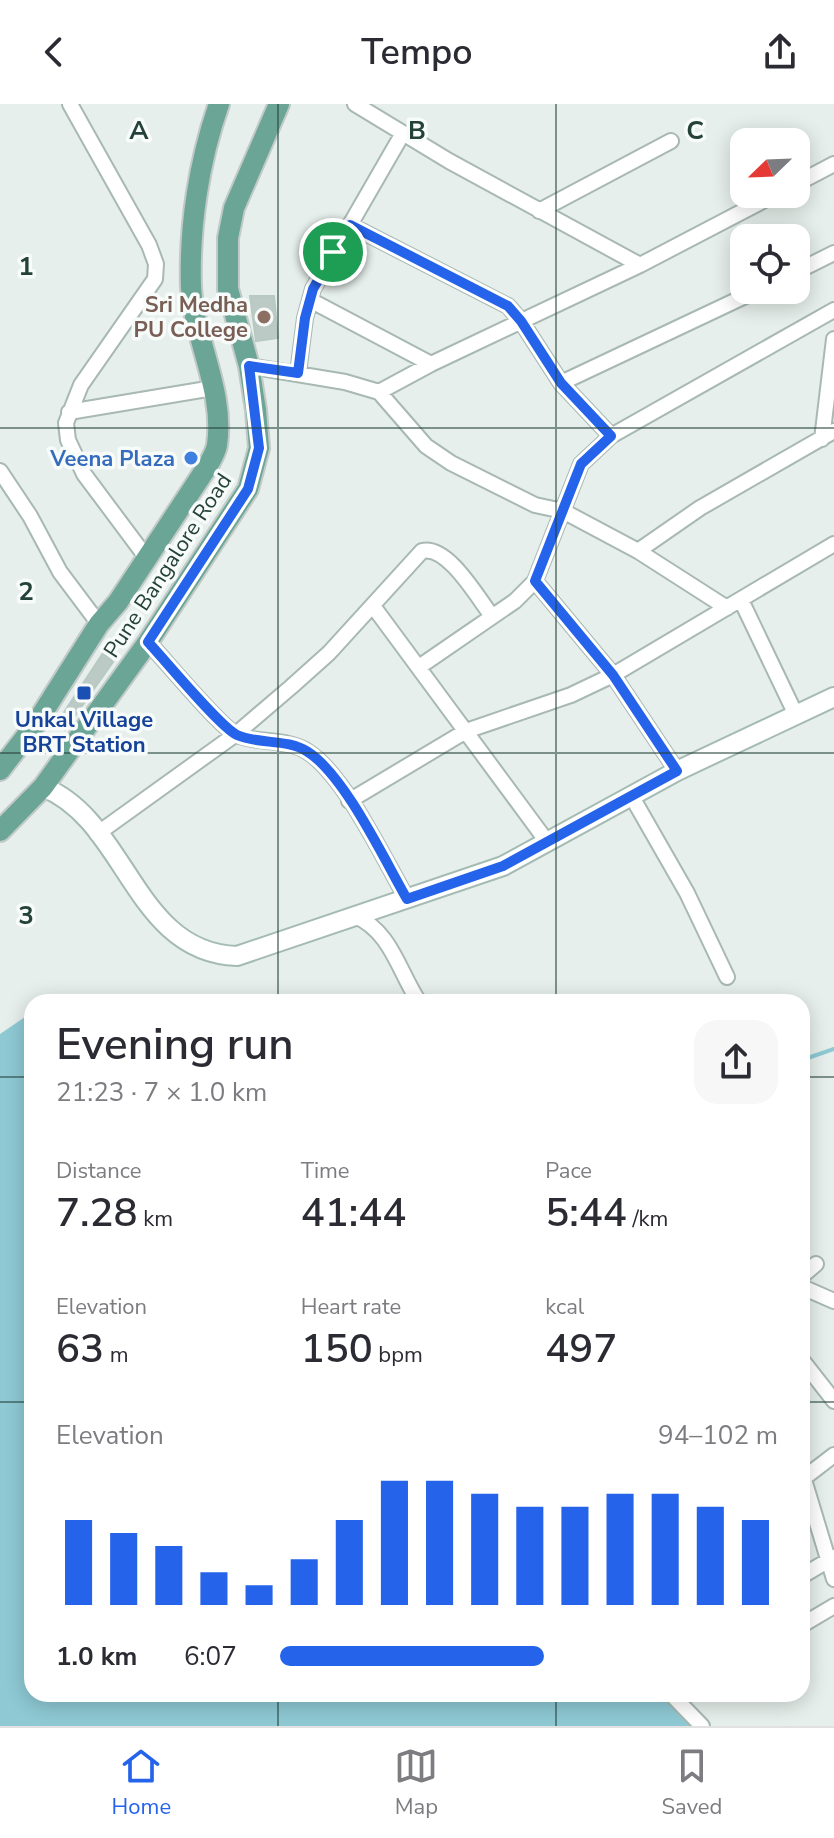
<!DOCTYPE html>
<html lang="en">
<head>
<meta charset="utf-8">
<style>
  body { margin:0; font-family:"Nunito Sans",sans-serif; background:#f7f7f7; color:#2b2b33; height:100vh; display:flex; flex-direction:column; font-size:30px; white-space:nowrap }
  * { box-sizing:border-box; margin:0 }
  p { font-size:26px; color:#7c7c81 }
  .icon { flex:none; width:44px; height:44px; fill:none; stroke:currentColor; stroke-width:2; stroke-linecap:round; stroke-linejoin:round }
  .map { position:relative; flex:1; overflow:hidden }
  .panel { position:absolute; left:24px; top:890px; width:786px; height:708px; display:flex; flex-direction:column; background:#fff; border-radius:24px; box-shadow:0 4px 20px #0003 }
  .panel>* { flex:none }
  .needle { width:52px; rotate:247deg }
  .buttons { position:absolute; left:730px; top:24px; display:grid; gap:16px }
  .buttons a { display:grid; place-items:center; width:80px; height:80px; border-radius:16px; background:#fff; box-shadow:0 4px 20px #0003; font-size:40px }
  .pin { position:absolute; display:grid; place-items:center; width:68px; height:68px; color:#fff; margin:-34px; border:4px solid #fff; border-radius:50%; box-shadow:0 2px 8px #0007 }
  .round { display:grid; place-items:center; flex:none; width:84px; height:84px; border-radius:24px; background:#f7f7f7 }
  .overview { display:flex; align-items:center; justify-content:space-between; height:136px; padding:0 32px }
  h1 { font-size:44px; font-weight:600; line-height:60px }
  .metrics { display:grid; grid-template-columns:repeat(3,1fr); gap:12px; height:136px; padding:8px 32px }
  .metrics div { display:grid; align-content:center }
  .metrics b { font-size:40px; font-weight:600 }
  .metrics small { font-size:22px; font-weight:400 }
  .metrics p { font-size:22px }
  .chart { height:224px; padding:16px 32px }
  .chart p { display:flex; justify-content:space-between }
  .chart svg { width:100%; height:144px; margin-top:8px; stroke:#2563eb; stroke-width:6 }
  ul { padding:0 32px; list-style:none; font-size:26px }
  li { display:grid; grid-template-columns:128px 96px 1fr; align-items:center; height:60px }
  li i { height:20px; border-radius:10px; background:#2563eb }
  header { display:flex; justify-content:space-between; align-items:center; height:104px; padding:0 32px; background:#fff; font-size:36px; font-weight:600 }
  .menu { display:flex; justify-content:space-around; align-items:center; height:112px; border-top:2px solid #e1e1e2; background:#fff; font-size:22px; color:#7c7c81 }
  .menu a { display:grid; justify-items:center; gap:4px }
  .menu .active { color:#2563eb }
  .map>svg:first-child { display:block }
  .water { fill:#8ec9d4 }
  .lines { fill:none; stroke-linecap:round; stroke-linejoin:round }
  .stream { stroke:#8ec9d4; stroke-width:4 }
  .building { fill:#bbcac4; stroke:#b8c9c2; stroke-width:2 }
  .street-casing { stroke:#a8b8b2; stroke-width:18 }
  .secondary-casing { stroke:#a4bbb3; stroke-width:22 }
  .primary-casing { stroke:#c2cac8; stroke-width:24 }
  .street { stroke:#fff; stroke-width:14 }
  .secondary { stroke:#fff; stroke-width:18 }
  .primary { stroke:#6aa596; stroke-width:20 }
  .route-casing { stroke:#fff; stroke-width:16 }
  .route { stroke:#2563eb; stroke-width:10 }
  .grid { fill:none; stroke:#24423a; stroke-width:2; stroke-opacity:0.55 }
  .education-dot { fill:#8d6e63; stroke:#f7fbf9; stroke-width:3 }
  .shop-dot { fill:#3f7fe0; stroke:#f7fbf9; stroke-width:3 }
  .transit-dot { fill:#1a4fb4; stroke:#f7fbf9; stroke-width:3 }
  .labels { text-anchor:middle; stroke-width:7; stroke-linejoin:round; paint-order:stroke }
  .education-label { font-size:22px; font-weight:bold; fill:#785e54; stroke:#f7fbf9; text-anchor:end }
  .shop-label { font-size:22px; font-weight:bold; fill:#366cbe; stroke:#f7fbf9; text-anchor:end }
  .street-label { font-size:22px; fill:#24423a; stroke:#f7fbf9 }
  .transit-label { font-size:22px; font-weight:bold; fill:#164399; stroke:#f7fbf9 }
  .grid-label { font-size:26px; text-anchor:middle; font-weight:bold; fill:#24423a; stroke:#f7fbf9; stroke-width:7; stroke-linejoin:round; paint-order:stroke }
</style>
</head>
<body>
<header><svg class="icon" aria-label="back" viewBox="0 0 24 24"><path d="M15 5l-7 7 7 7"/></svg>Tempo<svg class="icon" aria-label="share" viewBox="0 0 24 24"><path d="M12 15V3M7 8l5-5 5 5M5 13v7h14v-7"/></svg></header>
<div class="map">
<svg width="834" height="1622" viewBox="0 0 834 1622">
  <rect width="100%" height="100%" fill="#e6efeb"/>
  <path class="water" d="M25 913 32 920V1590H671L703 1622H0V930Z"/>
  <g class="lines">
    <path class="stream" d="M802 956 834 945"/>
  </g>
  <path class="building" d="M250 192H274L278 234 256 237Z
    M103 549 113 558 65 626 57 619Z"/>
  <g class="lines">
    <defs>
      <path id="street" d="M70 0 149 141 156 160 155 175 81 281 66 319 68 336 84 370 146 453
        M355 0 449 57 640 161
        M796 80 834 60
        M539 107 671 37
        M350 121 508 202 521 217 561 279 611 332
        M796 168 834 149
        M310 196 431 260
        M249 262 345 278 379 288 426 342 451 359 535 401 563 407 638 447 727 504
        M298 269 305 214 313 185 403 29
        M561 279 758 186
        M379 288 431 260 640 161 776 90
        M69 308 213 284
        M822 335 834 235
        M0 367 30 412 60 468 99 520
        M638 447 700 404 834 327
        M535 477 613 571 677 667
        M741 496 796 611
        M373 502 548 739
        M148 538C165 556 220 623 237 631 259 640 287 634 308 648 345 672 384 755 407 795
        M419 563 515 497 535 477 581 360 611 332 834 206
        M632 693 687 789 727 873
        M349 697 466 627 571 591 613 571 834 440
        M97 730 236 630 291 583 329 549 422 447C448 441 477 493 492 512
        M355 812C391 827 399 868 419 898
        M802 1172 816 1160
        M802 1183 834 1197
        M802 1256 834 1297
        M802 1369 834 1475
        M804 1374 834 1351
        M802 1472 834 1453
        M802 1521 834 1502
        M671 1590 702 1622"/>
      <path id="secondary" d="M43 683C127 716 134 849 237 852L503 762 677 667 834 593"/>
      <path id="primary" d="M0 666 35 621 99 520 118 498 207 363C211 356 216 348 217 341 225 287 194 236 191 183 189 122 199 57 219 0
        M0 727 43 683 148 538 248 385 259 344 256 306 249 262 228 185V134L234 104 279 0"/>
    </defs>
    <use href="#street" class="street-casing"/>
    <use href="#secondary" class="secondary-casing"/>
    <use href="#primary" class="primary-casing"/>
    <use href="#street" class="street"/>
    <use href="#secondary" class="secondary"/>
    <use href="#primary" class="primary"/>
  </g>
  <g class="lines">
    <defs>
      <path id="route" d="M350 121 508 202 521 217 561 279 611 332 581 360 535 477 613 571 677 667 503 762 407 795C384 755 345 672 308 648 287 634 259 641 237 631 220 623 165 556 148 538L248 385 259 344 249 262 298 269 305 214 313 185Z"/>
    </defs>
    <use href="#route" class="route-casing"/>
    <use href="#route" class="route"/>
  </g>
  <path class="grid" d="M278 0V898M556 0V898M0 324H834M0 649H834M0 973H32M802 973H834M0 1298H32M802 1298H834M278 1590V1622M556 1590V1622"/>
  <circle class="education-dot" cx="264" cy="213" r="8"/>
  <circle class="shop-dot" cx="191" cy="354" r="8"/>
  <rect class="transit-dot" x="76" y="581" width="16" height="16" rx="4"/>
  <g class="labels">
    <g class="education-label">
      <text x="248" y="208">Sri Medha<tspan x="248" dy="25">PU College</tspan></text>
    </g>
    <g class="shop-label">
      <text x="175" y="362">Veena Plaza</text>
    </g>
    <g class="street-label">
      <text transform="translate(167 461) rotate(-57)" y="8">Pune Bangalore Road</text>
    </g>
    <g class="transit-label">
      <text x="84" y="623">Unkal Village<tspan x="84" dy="25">BRT Station</tspan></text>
    </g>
  </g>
  <g class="grid-label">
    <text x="139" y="35">A</text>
    <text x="417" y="35">B</text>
    <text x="695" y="35">C</text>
    <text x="26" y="171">1</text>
    <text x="26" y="496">2</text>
    <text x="26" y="820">3</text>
  </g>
</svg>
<div class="buttons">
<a><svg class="needle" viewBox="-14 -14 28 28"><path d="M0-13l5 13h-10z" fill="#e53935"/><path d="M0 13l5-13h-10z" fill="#7c7c81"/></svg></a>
<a><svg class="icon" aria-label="locate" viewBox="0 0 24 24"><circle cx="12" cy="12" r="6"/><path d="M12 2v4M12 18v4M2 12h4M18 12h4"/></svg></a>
</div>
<div class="pin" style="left:333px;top:148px;background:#1e9e55"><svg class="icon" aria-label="arrive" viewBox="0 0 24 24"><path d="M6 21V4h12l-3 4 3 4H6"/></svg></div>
<section class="panel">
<div class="overview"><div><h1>Evening run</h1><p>21:23 · 7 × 1.0 km</p></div><a class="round"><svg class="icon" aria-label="share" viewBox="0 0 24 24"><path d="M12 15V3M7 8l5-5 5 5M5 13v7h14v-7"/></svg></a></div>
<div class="metrics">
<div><p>Distance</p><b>7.28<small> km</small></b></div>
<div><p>Time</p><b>41:44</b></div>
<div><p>Pace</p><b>5:44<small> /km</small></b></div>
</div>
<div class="metrics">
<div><p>Elevation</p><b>63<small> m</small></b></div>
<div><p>Heart rate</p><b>150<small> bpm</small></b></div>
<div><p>kcal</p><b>497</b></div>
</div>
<div class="chart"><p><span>Elevation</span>94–102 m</p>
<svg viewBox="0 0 160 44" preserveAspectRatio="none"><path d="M5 44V18M15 44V22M25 44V26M35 44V34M45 44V38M55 44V30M65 44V18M75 44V6M85 44V6M95 44V10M105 44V14M115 44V14M125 44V10M135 44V10M145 44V14M155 44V18"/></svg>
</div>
<ul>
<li><b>1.0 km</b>6:07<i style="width:53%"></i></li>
</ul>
</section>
</div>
<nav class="menu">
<a class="active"><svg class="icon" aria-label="home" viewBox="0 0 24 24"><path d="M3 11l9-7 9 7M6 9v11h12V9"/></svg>Home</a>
<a><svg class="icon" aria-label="map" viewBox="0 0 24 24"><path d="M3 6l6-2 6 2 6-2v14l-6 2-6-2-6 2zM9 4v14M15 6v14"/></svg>Map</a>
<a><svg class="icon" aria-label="saved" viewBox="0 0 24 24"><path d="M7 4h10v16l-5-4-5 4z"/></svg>Saved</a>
</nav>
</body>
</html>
